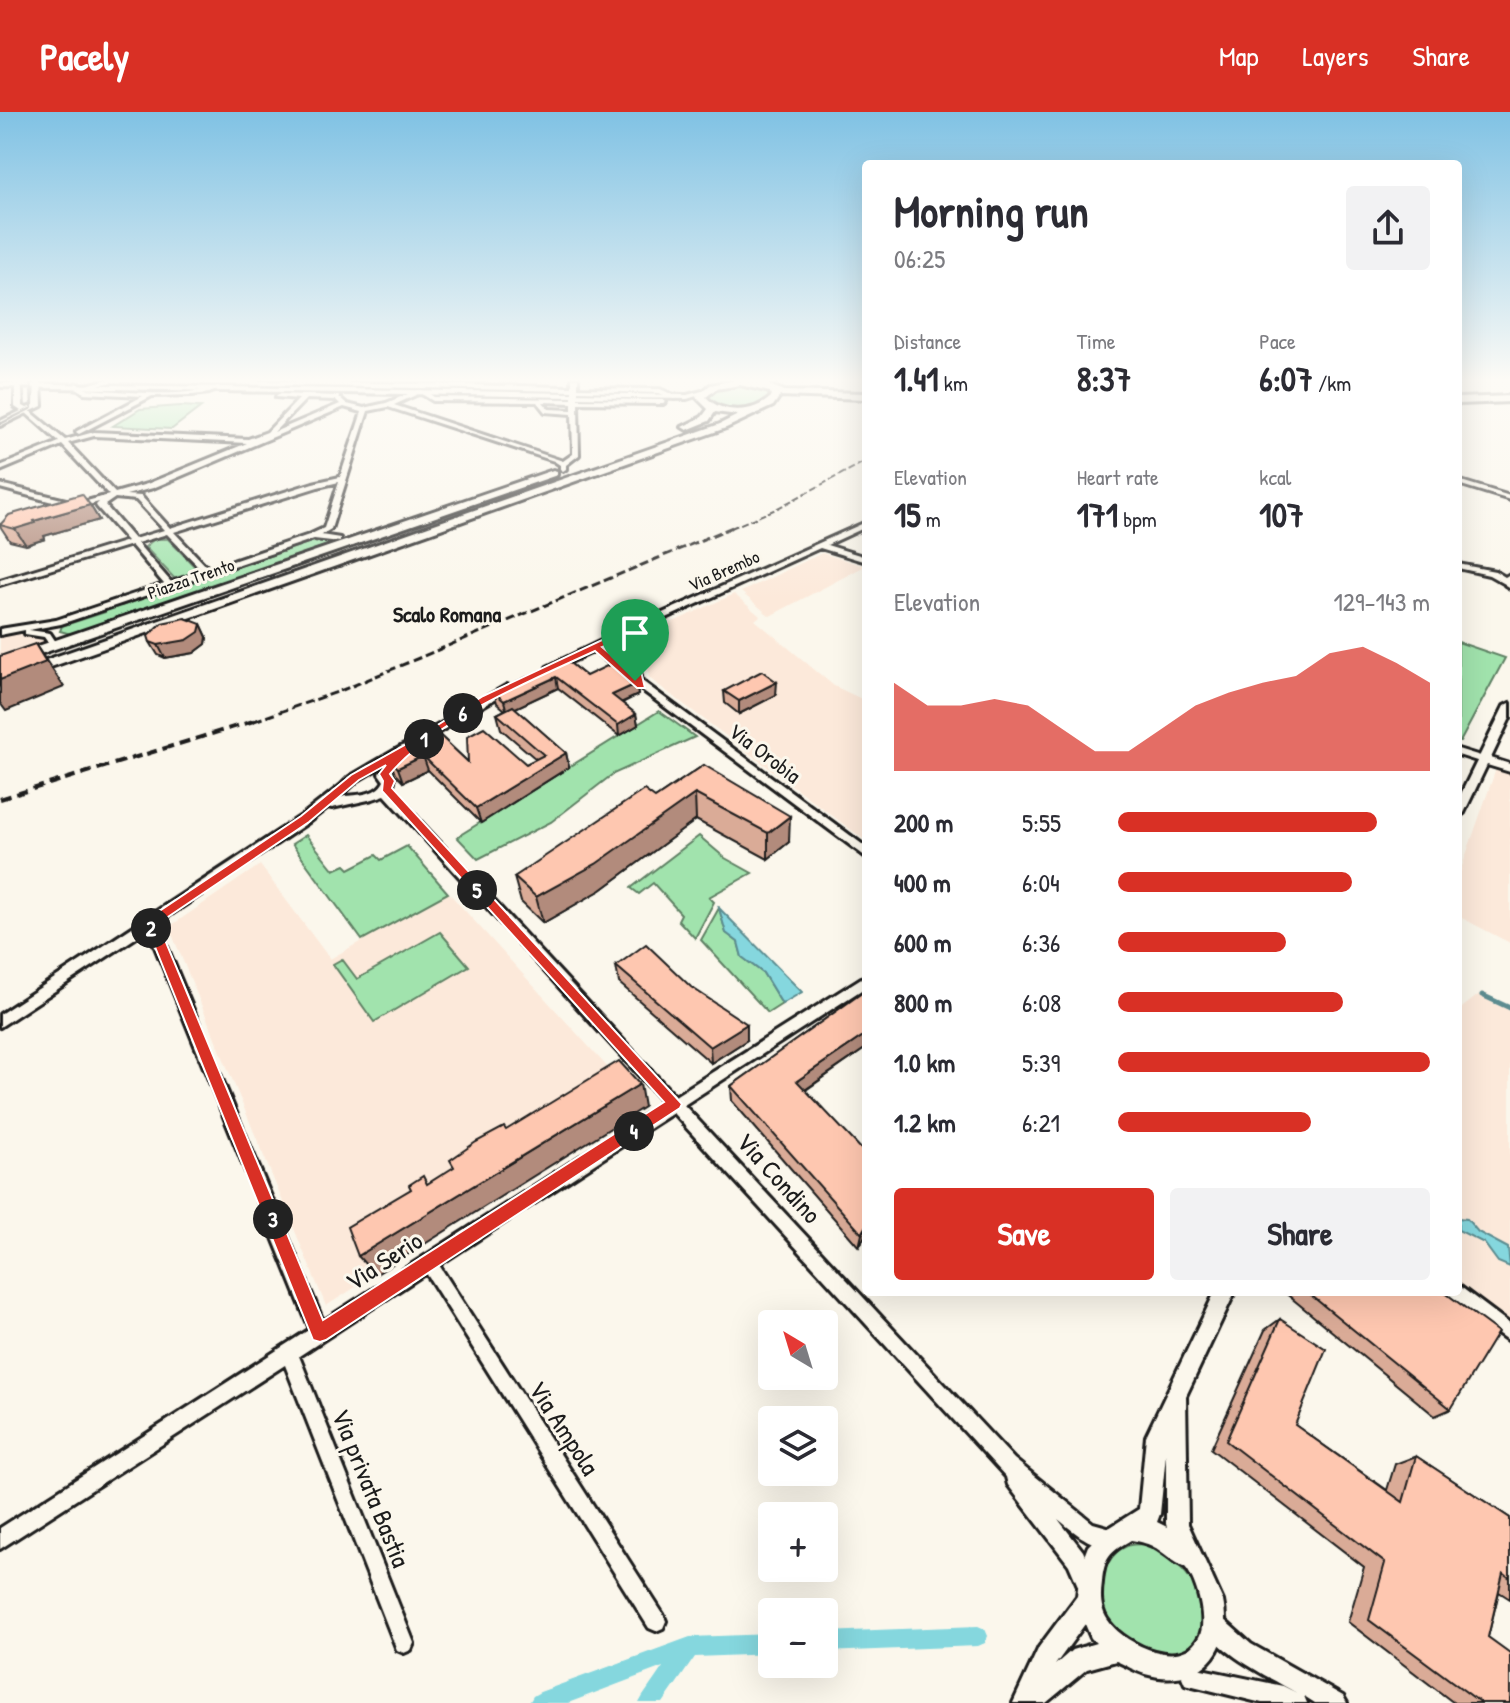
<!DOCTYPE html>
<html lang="en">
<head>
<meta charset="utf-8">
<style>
  body { margin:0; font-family:"Patrick Hand",sans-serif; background:#f2f2f3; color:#2b2b33; height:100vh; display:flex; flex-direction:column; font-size:30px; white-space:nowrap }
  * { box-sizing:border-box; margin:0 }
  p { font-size:26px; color:#7c7c81 }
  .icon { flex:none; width:44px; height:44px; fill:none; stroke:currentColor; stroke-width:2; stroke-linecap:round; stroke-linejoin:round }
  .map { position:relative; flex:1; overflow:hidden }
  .details { position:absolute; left:862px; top:48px; width:600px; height:1136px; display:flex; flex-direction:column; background:#fff; border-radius:8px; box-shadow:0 8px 32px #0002 }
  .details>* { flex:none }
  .needle { width:52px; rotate:322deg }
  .tools { position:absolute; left:758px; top:1198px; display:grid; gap:16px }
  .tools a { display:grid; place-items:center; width:80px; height:80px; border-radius:8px; background:#fff; box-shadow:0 8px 32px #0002; font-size:40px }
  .pin { position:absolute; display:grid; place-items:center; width:68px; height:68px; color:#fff; margin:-82px -34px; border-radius:50% 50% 50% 0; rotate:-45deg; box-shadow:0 0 8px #0007 }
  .pin .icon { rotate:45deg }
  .km { position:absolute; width:40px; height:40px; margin:-20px; border-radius:50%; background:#222; color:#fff; font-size:22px; line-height:40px; text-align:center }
  .round { display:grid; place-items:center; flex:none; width:84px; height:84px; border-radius:8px; background:#f2f2f3 }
  .overview { display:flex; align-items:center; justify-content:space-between; height:136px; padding:0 32px }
  h1 { font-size:44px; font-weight:700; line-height:60px }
  .stats { display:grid; grid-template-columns:repeat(3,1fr); gap:12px; height:136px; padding:8px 32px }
  .stats div { display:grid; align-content:center }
  .stats b { font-size:34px; font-weight:700 }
  .stats small { font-size:22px; font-weight:400 }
  .stats p { font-size:22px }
  .chart { height:224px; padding:16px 32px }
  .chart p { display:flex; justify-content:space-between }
  .chart svg { width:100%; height:144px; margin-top:8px; fill:#d93025; opacity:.7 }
  .action { display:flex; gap:16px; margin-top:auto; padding:16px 32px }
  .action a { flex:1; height:92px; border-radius:8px; background:#d93025; color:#fff; font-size:32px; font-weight:700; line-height:92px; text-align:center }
  .action a+a { background:#f2f2f3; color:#2b2b33 }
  ul { padding:0 32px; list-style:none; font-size:26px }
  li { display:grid; grid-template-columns:128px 96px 1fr; align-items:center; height:60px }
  li i { height:20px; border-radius:10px; background:#d93025 }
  header { display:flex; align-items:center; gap:48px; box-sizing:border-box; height:112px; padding:0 40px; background:#d93025; color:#fff }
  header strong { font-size:38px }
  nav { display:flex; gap:44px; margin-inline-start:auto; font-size:28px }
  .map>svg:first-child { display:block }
  .built { fill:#fce9da }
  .green { fill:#a1e3ad; stroke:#5e8064; stroke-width:2 }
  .water { fill:#85d7de; stroke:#5b8c90; stroke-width:2 }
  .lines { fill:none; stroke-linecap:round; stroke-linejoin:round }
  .stream { stroke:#5b8c90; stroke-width:5 }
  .canal { fill:#85d7de; fill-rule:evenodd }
  .minor-casing { stroke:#1c1c1c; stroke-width:6 }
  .tertiary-casing { stroke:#1c1c1c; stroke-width:6 }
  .secondary-casing { stroke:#1c1c1c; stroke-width:6 }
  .primary-casing { stroke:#1c1c1c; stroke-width:6 }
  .minor { fill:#fbf7ec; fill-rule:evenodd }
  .tertiary { fill:#fbf7ec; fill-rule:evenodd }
  .secondary { fill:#fbf7ec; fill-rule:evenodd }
  .primary { fill:#fbf7ec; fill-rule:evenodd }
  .tram { stroke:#1c1c1c; stroke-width:2 }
  .rail-far2 { stroke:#1c1c1c; stroke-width:2; stroke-dasharray:7 3; stroke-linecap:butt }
  .rail-far1 { stroke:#1c1c1c; stroke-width:3; stroke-dasharray:9 4; stroke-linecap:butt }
  .rail { stroke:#1c1c1c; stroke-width:4; stroke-dasharray:11 6; stroke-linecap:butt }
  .wall { fill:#daab97; stroke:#1c1c1c; stroke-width:2 }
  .shaded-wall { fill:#b28b7b; stroke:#1c1c1c; stroke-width:2 }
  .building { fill:#fec7b0; stroke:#1c1c1c; stroke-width:2 }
  .route { fill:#d93025; stroke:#fff; stroke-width:2; fill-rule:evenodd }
  .labels { text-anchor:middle; stroke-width:6; stroke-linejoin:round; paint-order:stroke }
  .far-street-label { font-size:18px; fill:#1c1c1c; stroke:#fbf7ec }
  .far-quarter-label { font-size:22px; font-weight:bold; fill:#1c1c1c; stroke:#fbf7ec }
  .street-label { font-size:22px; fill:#1c1c1c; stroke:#fbf7ec }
  .near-street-label { font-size:26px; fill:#1c1c1c; stroke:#fbf7ec }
</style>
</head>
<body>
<header>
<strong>Pacely</strong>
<nav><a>Map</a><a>Layers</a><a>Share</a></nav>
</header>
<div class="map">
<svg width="1510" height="1591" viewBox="0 0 1510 1591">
  <rect width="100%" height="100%" fill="#fbf7ec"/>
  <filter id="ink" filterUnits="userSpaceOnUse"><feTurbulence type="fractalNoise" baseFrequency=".0125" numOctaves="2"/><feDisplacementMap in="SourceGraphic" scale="16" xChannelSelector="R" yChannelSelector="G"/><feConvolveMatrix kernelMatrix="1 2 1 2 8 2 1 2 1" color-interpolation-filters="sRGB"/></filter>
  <g filter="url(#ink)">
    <path class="built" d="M822 441 865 454 770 504 741 480Z
      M734 482 760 504 755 508 834 574 866 589V729L649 566 643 524Z
      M16 520 40 522 52 533 0 551V522Z
      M1496 657 1510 661V831L1458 804V766Z
      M260 753 330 847 448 780 642 993 326 1194 169 815Z
      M1482 880 1510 894V1211L1458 1173V899Z"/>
    <path class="green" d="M739 272 767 279 769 287C752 298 720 304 707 285L713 277Z
      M180 294 201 295 172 317 113 314 140 297Z
      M323 426 331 432 71 522 60 519 62 514 105 500 104 497 119 492 121 494Z
      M154 427H168L199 459 175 467 145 435Z
      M1458 530 1505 546 1460 630H1458Z
      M659 599 695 625 613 662 551 710 478 747 457 725Z
      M306 723 334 758 345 753 349 757 376 743 381 748 407 734 448 781 362 828 292 732Z
      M699 724 725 746 752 761 709 785 714 790 695 826 678 808 681 802 653 771 639 782 631 776Z
      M719 796 726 821 738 830 742 845 763 861 782 892 768 901 701 828Z
      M440 820 469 854 374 910 333 852 342 847 357 867Z
      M1145 1432C1178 1445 1215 1483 1202 1523 1199 1533 1185 1545 1178 1553 1164 1547 1130 1538 1120 1528 1096 1507 1093 1447 1127 1434 1132 1432 1140 1432 1145 1432Z"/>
    <path class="water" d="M719 796 802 880 782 892 763 861 742 845 738 830 726 821Z
      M1458 1106 1467 1107 1478 1120 1508 1136 1510 1155 1498 1150 1484 1131 1458 1118Z"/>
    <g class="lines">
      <path class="stream" d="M1482 883 1510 896"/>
      <path class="canal" d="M978 1514 985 1517 988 1524 985 1531 978 1534 824 1540V1520Z
        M772 1522V1542L695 1545 663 1591H639L643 1584 663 1555 568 1591H529L533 1584 540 1580 690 1525Z"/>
      <defs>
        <path id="minor" d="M112 266 572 275V266H578V276L660 277 678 285 675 287 659 281 578 279V287L663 288 666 290 663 292 578 291 579 343 566 353V357L563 359 560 357V353L554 349 388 295 368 299 331 417 321 423 340 426V430L314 427 61 512 29 518 50 521 58 533 57 535H51L44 525 25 522V518L0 523V517L56 508 164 472 131 433 0 473V468L127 429 97 395 96 393 99 390 71 398 60 392 0 376V372L66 388 72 393 109 383 62 333 0 359V354L59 330 25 300V298H29L65 328 94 320 248 327 267 320 299 287 276 285 278 282 338 284 347 292 364 296 386 291 418 278 425 279 434 285 572 287V279L112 270 89 275 86 273ZM420 281 433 289 537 290 545 300 572 302 573 342 563 349 394 293ZM306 287 336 288 340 292 274 320ZM543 290 572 291V298L549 297ZM344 295 362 300 340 365 313 371 170 416 141 384 126 383 153 376ZM94 324 247 331 147 372 115 381 68 331ZM339 370 324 416 309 423 209 457 174 420 318 375ZM115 386 136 388 164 418 134 427 105 393ZM167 422 203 459 171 470 137 431Z
          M454 266H470L456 269Z
          M775 266H782L765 275 760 274Z
          M76 271 86 277C129 279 176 287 218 274L221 276 209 281 192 283 152 284 79 322 76 320 77 319 143 284 84 281 74 274Z
          M1458 368 1510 384V388L1458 372Z
          M866 410V415L827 433 866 445V450L820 436 629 523 633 530 642 569 866 735V745L638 575 595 539 555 557 552 558 547 555 620 520ZM622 527 625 530 632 560 602 536Z
          M1458 452 1495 459 1510 468V472H1505L1489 463 1458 456Z
          M507 573 510 574V578L357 669 340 685C355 682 376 685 384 669L379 662 380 660H388L394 669 392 676 420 709 675 984 866 863V875L684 993 1014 1347 1093 1411 1118 1418 1121 1425 1118 1432C1097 1441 1074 1420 1058 1407L1083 1439 1096 1469 1093 1476 1086 1479 1079 1476 1069 1453 1008 1373 1006 1365 673 1001 439 1153 663 1502 666 1509 663 1516 656 1519 649 1516 426 1161 299 1244 414 1531 411 1538 404 1541 397 1538 285 1253 0 1437V1416L310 1217 151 825 146 819 0 915V902L301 704 341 673 349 665ZM385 683 664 991 323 1209 162 823 155 813 309 710 328 695 332 696 373 687Z
          M1458 637 1487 646 1488 648 1483 651 1458 643Z
          M1458 1173 1510 1212V1230L1448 1186 1446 1180H1458Z
          M1215 1503 1222 1506 1251 1532 1343 1584 1347 1591H1315L1304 1584 1307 1591H1262L1185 1572 1182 1565 1185 1558 1192 1555 1283 1574 1297 1581C1271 1566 1216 1540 1205 1513L1208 1506Z"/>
        <path id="tertiary" d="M15 266H21L23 294 27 296 34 293 35 266H41L42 294 0 314V309L21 299 15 295Z
          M1510 462V476L1505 473V465Z
          M1510 591V606L1491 646 1510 652V660L1487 653 1464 701 1458 705V688L1504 594Z
          M1215 1180H1235L1186 1284 1188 1412 1223 1489C1234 1542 1198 1577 1145 1562 1135 1559 1126 1553 1116 1549L1087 1557 1046 1591H1013L1039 1535 1077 1484 1081 1452 1088 1434 1101 1421 1139 1397 1146 1324ZM1166 1342V1412L1167 1415 1157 1410 1160 1402ZM1131 1428C1154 1432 1156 1436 1174 1449 1178 1452 1182 1453 1185 1455 1197 1468 1208 1510 1199 1525 1181 1559 1127 1533 1110 1511 1100 1499 1100 1485 1102 1470 1104 1446 1110 1440 1131 1428ZM1085 1512 1091 1526 1096 1531 1072 1538 1055 1553Z"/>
        <path id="secondary" d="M0 271 687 283 702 279 706 281 687 287 0 275Z"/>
        <path id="primary" d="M740 267 763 271 785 279 866 281V287L780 284 773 294 726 316 0 573V564L720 312 738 303 715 300 709 309 687 318 682 315 702 305 708 297 696 285 710 273ZM740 273 770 280 771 285C754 301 723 303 706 285L716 277Z
          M1510 284V290L1458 292V286Z
          M553 358 557 359V363L0 556V547Z"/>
      </defs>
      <use href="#minor" class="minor-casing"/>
      <use href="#tertiary" class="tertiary-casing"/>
      <use href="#secondary" class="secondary-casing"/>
      <use href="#primary" class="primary-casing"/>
      <use href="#minor" class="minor"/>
      <use href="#tertiary" class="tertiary"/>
      <use href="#secondary" class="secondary"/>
      <use href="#primary" class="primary"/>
      <path class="tram" d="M0 312 32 296 30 266"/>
      <path class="rail-far2" d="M731 416 776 397 866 349"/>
      <path class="rail-far1" d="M254 609 340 579 735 414"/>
      <path class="rail" d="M0 687 260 607"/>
    </g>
    <path class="wall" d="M90 393 99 408 44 424 45 427 26 433 10 429 0 414V412Z
      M201 512 207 525 206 532 194 541 165 546 158 543 150 530Z
      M566 548 586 564 636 572 638 583 622 591 636 602 638 613 619 624 558 576 515 596 566 641 569 655 481 711 428 658 403 670 395 662 390 648 434 618 468 650 526 652 536 647 501 617 497 602 505 598 497 591 494 580Z
      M724 579 776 583 739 602 725 591Z
      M704 653 789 730 768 747 696 708 601 778 543 811 521 790 514 765 655 686Z
      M616 854 747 928 711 951 619 871Z
      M866 878V936L806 978 866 1122 859 1135 732 989 731 974Z
      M1284 1180H1444L1451 1297 1435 1304Z
      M1280 1207 1295 1313 1387 1378 1395 1352 1416 1344 1510 1406V1487L1499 1480 1488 1525 1510 1591H1454L1348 1510 1364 1455 1211 1337 1265 1218Z"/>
    <path class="shaded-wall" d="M90 393 99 408 44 424 45 427 26 433 15 417 34 409Z
      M201 512 207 525 206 532 194 541 165 546 158 533Z
      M35 532 64 575 6 599 0 591V568Z
      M556 565 558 576 507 600 504 589Z
      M777 570 776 583 739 602V589Z
      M636 572 638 583 614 594 612 583Z
      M636 602 638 613 619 624 618 613Z
      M566 641 569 655 481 711 476 696Z
      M423 644 428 658 403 670 398 656Z
      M695 682 696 708 601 778 543 811 536 785Z
      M790 704 789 730 768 747V721Z
      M747 912V928L711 951 710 935Z
      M866 922V936L796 984 797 969Z
      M640 972 644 995 375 1163 358 1144Z
      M866 1115V1122L859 1135 862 1122Z"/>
    <path class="building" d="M82 382 90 393 34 409 35 411 15 417 0 413 9 403Z
      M185 506 201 512 199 520 187 528 158 533 150 530 148 524 162 511Z
      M35 532 46 550 0 568V544Z
      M566 548 586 564 611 552 636 572 612 583 636 602 618 613 556 565 504 589 494 580Z
      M762 559 777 570 739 589 724 579Z
      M513 594 566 641 476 696 423 644 398 656 390 648 434 618 468 650 467 624 484 615 526 652 544 643 497 602Z
      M704 653 790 704 768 721 695 682 596 752 536 785 514 765 644 678 655 686Z
      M646 832 691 875 747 912 710 935 616 854Z
      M866 878V922L797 969 866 1042V1115L862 1122 731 974Z
      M619 949 640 972 358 1144 347 1115 411 1077 409 1073 423 1064 427 1072 454 1055 450 1048 476 1030 504 1015 506 1018Z
      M1307 1180H1444L1498 1220 1451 1297Z
      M1280 1207 1326 1237 1295 1313 1403 1390 1416 1344 1510 1406V1466L1503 1461 1488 1525 1510 1541V1591H1481L1369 1508 1385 1451 1226 1329Z"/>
  </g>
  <linearGradient id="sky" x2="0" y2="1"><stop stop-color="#80c2e4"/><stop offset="0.55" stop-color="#fdfbf6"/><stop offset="1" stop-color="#fdfbf6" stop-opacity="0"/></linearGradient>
  <rect width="1510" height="488" fill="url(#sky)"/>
  <path class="route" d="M619 520H626L634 530 645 576H637L595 539C532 568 435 608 390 662L395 669 392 676 682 992 680 996 326 1228 320 1230 313 1228 151 825 140 812 301 704 351 663 419 625 483 584ZM621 527 629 558 602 535ZM386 653 379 662 383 669 382 679 664 990 323 1208 163 823 156 813 309 710 359 668Z"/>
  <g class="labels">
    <g class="far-street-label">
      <text transform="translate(724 459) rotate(-24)" y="6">Via Brembo</text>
      <text transform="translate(191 467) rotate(-19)" y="6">Piazza Trento</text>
    </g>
    <g class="far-quarter-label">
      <text x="447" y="510">Scalo Romana</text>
    </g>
    <g class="street-label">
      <text transform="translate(765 641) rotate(37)" y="8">Via Orobia</text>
    </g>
    <g class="near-street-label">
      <text transform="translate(779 1066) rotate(48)" y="9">Via Condino</text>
      <text transform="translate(384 1149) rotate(-33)" y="9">Via Serio</text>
      <text transform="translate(564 1316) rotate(57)" y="9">Via Ampola</text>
      <text transform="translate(371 1376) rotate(68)" y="9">Via privata Bastia</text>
    </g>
  </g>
</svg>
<div class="tools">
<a><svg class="needle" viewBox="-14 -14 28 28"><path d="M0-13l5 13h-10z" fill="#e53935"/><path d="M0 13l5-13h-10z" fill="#7c7c81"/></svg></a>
<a><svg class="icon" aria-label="layers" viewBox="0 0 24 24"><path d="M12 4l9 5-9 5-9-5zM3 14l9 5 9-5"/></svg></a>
<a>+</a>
<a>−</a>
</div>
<div class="pin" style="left:635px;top:569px;background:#1e9e55"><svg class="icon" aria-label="arrive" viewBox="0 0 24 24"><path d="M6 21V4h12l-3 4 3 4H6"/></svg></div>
<b class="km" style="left:424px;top:627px">1</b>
<b class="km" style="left:151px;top:816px">2</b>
<b class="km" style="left:273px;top:1107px">3</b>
<b class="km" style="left:634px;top:1019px">4</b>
<b class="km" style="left:477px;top:778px">5</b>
<b class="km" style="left:463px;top:601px">6</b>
<section class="details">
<div class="overview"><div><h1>Morning run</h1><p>06:25</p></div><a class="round"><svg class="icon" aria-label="share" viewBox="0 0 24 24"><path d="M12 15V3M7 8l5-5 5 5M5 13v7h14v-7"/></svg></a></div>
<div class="stats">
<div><p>Distance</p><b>1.41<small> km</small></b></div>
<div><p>Time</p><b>8:37</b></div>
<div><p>Pace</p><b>6:07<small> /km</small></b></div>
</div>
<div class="stats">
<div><p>Elevation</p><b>15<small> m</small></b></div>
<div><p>Heart rate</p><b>171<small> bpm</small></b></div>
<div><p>kcal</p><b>107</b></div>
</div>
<div class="chart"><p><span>Elevation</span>129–143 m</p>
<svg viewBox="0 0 160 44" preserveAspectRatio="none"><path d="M0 44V17L10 24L20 24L30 22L40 24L50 31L60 38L70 38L80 31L90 24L100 20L110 17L120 15L130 8L140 6L150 11L160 17V44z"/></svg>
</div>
<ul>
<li><b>200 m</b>5:55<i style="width:83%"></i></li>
<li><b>400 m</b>6:04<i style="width:75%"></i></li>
<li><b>600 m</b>6:36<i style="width:54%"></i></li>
<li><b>800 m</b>6:08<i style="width:72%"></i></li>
<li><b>1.0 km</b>5:39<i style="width:100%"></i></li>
<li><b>1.2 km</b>6:21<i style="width:62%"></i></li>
</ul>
<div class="action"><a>Save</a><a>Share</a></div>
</section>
</div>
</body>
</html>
